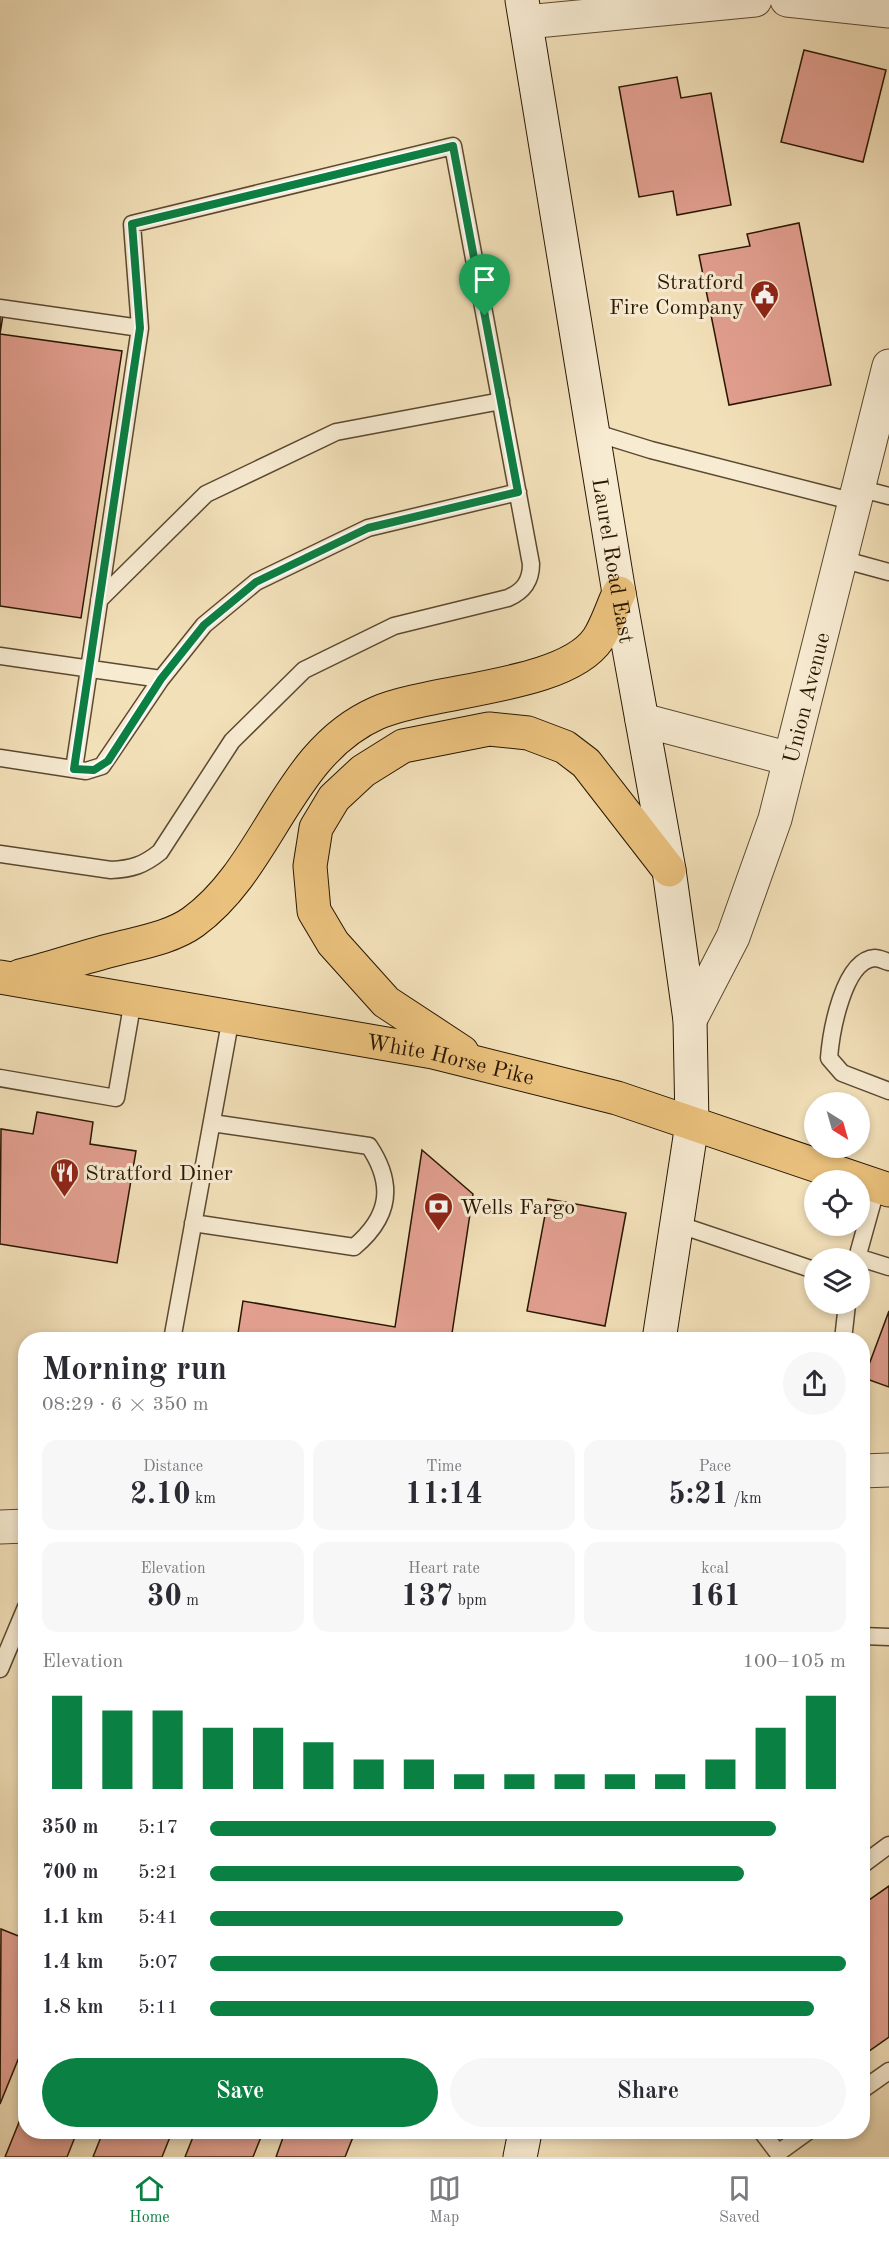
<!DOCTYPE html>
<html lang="en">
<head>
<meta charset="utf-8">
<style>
  body { margin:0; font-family:"Old Standard TT",serif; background:#f7f7f7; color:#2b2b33; height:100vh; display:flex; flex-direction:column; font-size:22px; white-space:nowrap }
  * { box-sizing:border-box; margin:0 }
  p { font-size:20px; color:#7c7c81 }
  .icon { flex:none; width:33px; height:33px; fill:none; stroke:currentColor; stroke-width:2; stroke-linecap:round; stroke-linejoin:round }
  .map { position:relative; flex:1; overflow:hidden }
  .panel { position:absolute; left:18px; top:1332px; width:852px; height:807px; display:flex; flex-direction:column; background:#fff; border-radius:24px; box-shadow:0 3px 9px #0003 }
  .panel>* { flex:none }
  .needle { width:39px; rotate:143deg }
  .fabs { position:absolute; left:804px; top:1092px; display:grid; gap:12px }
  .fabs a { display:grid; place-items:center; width:66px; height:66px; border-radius:50%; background:#fff; box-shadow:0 3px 9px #0003; font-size:30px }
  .pin { position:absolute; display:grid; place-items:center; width:51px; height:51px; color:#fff; margin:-62px -26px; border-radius:50% 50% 50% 0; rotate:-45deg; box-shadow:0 0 6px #0007 }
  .pin .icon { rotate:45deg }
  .round { display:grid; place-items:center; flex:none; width:63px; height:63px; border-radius:32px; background:#f7f7f7 }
  .overview { display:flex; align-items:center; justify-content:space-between; height:102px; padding:0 24px }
  h1 { font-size:33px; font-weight:700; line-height:45px }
  .figures { display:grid; grid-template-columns:repeat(3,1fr); gap:9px; height:102px; padding:6px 24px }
  .figures div { display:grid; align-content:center; border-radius:15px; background:#f7f7f7; text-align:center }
  .figures b { font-size:30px; font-weight:700 }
  .figures small { font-size:16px; font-weight:400 }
  .figures p { font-size:16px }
  .chart { height:168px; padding:12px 24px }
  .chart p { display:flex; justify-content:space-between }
  .chart svg { width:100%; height:108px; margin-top:6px; stroke:#0b8043; stroke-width:6 }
  .primary-button { display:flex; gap:12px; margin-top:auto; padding:12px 24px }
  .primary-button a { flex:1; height:69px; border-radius:36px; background:#0b8043; color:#fff; font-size:24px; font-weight:700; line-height:69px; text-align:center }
  .primary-button a+a { background:#f7f7f7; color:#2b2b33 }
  ul { padding:0 24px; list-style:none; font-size:20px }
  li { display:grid; grid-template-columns:96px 72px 1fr; align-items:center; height:45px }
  li i { height:15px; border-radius:8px; background:#0b8043 }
  .menu { display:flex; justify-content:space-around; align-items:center; height:84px; border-top:2px solid #e1e1e2; background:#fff; font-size:16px; color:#7c7c81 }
  .menu a { display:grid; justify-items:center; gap:3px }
  .menu .selected { color:#0b8043 }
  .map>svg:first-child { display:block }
  .building { fill:#e29f90; stroke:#291702; stroke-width:1.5 }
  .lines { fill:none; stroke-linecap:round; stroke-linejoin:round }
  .service-casing { stroke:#5b4930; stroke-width:19 }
  .minor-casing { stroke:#5b4930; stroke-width:35 }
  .tertiary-casing { stroke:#5b4930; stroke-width:35 }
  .secondary-casing { stroke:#291702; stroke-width:35 }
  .trunk-casing { stroke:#291702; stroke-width:35 }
  .service { stroke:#f7ebd2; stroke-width:16 }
  .minor { stroke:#f7ebd2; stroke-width:33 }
  .tertiary { stroke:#f7ebd2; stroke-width:33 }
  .secondary { stroke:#f7ebd2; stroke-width:33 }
  .trunk { stroke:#e9c07c; stroke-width:33 }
  .route-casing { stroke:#fff; stroke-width:12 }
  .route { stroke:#0b8043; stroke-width:8 }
  .labels { text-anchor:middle; stroke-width:6; stroke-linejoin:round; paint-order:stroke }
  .poi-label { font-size:22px; fill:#291702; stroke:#f7ebd2; text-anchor:start }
  .street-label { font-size:22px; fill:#291702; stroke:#f7ebd2 }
</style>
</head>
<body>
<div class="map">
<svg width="889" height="2157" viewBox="0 0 889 2157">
  <rect width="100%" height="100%" fill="#f2e0b9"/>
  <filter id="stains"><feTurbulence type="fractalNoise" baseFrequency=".00333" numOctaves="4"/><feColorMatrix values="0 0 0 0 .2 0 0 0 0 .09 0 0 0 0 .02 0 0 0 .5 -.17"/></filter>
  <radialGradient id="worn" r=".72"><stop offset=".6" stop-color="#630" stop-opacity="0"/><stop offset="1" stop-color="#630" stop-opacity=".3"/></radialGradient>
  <path class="building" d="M804 50 886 70 863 162 781 142Z
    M677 77 681 98 711 93 731 205 677 215 673 191 639 197 619 87Z
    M799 223 831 385 729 405 699 255 750 246 747 234Z
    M0 314 3 315 0 334 122 351 81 618 0 606Z
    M37 1112 93 1122 90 1144 136 1151 117 1263 0 1244 1 1129 33 1134Z
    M422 1150 473 1194 451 1340H237L243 1301 395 1327Z
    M548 1199 626 1213 605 1326 527 1311Z
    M889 1311V1387L864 1378Z
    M889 1886V2037L862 2056V1905Z
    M1 1929 26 1939V2040L0 2104Z
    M26 2105V2132H77L67 2157H5Z
    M103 2132H172L162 2157H93Z
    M195 2132H263L253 2157H185Z
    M285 2132H355L345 2157H276Z"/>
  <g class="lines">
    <defs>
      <path id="service" d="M0 308 140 328
        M593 432 651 450 855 502
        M858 488 889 496
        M841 559 889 572
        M99 600 206 494 336 432 501 401
        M0 656 161 679
        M0 758 86 771 102 766 161 679 204 625 256 582 368 528 518 492
        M0 854 111 870C132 869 144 865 160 852L232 741 304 670 394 626 508 598C524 591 531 581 531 564L453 146 132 224 140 328 74 769
        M889 962C885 961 879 958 875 958 843 960 831 1033 829 1058L842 1073 889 1091
        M0 1078 116 1098 133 1000
        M193 1223 354 1247C390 1217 395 1185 369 1146L212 1123
        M677 1224 814 1270
        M857 1257 889 1267
        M857 1258 877 1186
        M172 1340 231 1017
        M843 1340 847 1304
        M862 1636 889 1637
        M0 1669 26 1607
        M862 1865 889 1845
        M862 2090 889 2071
        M762 2132 778 2153 807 2132"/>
      <g id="minor">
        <path d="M787 0 889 11"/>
        <path d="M526 22 755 0"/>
        <path d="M642 720 790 759"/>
        <path id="s1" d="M690 1020 733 937 775 819 889 366"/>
      </g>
      <path id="tertiary" d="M862 1471 889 1470
        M0 1527 26 1526"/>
      <g id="secondary">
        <path id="s2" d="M522 0 619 593 669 870 690 1020 692 1124 659 1340"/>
        <path d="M520 2157 525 2132"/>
      </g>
      <g id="trunk">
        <path d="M20 976C51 968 81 958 112 950 138 943 171 938 193 922 270 866 286 753 377 713 433 689 565 688 598 639 607 625 612 608 619 593"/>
        <path id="s3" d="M0 977 433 1052 617 1098 889 1190"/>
        <path d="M462 1052 386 1002 333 943 314 911 310 866 316 828 334 798 363 771 403 746 489 729 528 733 565 747 586 763 669 870"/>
      </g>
    </defs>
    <use href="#service" class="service-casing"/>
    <use href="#minor" class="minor-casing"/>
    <use href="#tertiary" class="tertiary-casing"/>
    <use href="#secondary" class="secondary-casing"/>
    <use href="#trunk" class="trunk-casing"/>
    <use href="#service" class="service"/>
    <use href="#minor" class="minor"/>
    <use href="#tertiary" class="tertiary"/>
    <use href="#secondary" class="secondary"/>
    <use href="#trunk" class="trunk"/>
  </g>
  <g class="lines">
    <defs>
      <path id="route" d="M453 146 518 492 368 528 256 582 204 625 161 679 108 761 94 770 74 769 140 328 132 224Z"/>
    </defs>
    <use href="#route" class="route-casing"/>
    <use href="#route" class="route"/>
  </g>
  <defs>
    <symbol id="civic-pin" viewBox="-11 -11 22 30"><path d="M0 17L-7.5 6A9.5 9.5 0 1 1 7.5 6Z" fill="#8f2418" stroke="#f7ebd2"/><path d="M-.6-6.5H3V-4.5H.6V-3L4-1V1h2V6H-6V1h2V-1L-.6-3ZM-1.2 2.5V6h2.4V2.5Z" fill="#fff"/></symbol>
    <symbol id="restaurant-pin" viewBox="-11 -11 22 30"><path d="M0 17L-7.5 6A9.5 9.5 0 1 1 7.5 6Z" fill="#8f2418" stroke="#f7ebd2"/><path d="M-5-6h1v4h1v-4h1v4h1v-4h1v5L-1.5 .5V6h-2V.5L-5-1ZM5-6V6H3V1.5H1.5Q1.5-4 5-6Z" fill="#fff"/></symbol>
    <symbol id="bank-pin" viewBox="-11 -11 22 30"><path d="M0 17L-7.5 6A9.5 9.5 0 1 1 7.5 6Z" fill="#8f2418" stroke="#f7ebd2"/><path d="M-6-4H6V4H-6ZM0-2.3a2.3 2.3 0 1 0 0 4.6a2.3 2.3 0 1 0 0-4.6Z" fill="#fff"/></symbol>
  </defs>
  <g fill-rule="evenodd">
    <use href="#civic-pin" x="748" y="278" width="33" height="45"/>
    <use href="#restaurant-pin" x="48" y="1156" width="33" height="45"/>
    <use href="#bank-pin" x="422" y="1190" width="33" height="45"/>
  </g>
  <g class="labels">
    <g class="poi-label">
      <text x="744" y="289" text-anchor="end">Stratford<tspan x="744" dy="25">Fire Company</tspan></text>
      <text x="85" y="1180">Stratford Diner</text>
      <text x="460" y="1214">Wells Fargo</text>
    </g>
    <g class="street-label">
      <text dy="8" stroke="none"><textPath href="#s2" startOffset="568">Laurel Road East</textPath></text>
      <text dy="8" stroke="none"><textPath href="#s1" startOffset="344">Union Avenue</textPath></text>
      <text dy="8" stroke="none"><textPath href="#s3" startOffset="458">White Horse Pike</textPath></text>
    </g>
  </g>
  <rect width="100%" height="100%" filter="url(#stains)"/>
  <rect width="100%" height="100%" fill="url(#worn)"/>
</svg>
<div class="fabs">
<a><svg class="needle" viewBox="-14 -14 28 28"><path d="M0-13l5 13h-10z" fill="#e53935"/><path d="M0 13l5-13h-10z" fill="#7c7c81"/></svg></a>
<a><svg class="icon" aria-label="locate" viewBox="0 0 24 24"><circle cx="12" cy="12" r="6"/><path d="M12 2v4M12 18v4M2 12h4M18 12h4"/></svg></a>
<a><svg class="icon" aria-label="layers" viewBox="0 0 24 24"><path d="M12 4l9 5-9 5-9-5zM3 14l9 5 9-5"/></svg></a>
</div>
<div class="pin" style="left:485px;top:316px;background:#1e9e55"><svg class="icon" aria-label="arrive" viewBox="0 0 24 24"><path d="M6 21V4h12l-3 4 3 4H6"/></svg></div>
<section class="panel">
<div class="overview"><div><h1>Morning run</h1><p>08:29 · 6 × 350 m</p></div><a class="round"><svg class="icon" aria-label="share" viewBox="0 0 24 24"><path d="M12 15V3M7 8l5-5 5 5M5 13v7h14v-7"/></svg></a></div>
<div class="figures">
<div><p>Distance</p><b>2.10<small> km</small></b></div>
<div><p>Time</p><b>11:14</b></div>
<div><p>Pace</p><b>5:21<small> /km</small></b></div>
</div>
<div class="figures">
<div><p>Elevation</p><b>30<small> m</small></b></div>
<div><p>Heart rate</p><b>137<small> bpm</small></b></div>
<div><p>kcal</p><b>161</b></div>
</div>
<div class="chart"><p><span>Elevation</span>100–105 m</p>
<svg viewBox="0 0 160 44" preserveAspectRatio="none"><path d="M5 44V6M15 44V12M25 44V12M35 44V19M45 44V19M55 44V25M65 44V32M75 44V32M85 44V38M95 44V38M105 44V38M115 44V38M125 44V38M135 44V32M145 44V19M155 44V6"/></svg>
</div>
<ul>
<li><b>350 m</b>5:17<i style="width:89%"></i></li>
<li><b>700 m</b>5:21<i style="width:84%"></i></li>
<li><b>1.1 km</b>5:41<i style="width:65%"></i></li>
<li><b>1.4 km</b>5:07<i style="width:100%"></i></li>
<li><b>1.8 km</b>5:11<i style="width:95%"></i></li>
</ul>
<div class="primary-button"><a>Save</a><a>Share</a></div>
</section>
</div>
<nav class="menu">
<a class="selected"><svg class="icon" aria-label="home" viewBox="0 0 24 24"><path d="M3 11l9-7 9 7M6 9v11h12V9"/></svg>Home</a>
<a><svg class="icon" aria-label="map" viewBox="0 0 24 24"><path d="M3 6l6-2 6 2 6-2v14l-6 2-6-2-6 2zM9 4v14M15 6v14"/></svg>Map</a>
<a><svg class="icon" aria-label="saved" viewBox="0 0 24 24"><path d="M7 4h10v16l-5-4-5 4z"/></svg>Saved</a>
</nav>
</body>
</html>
